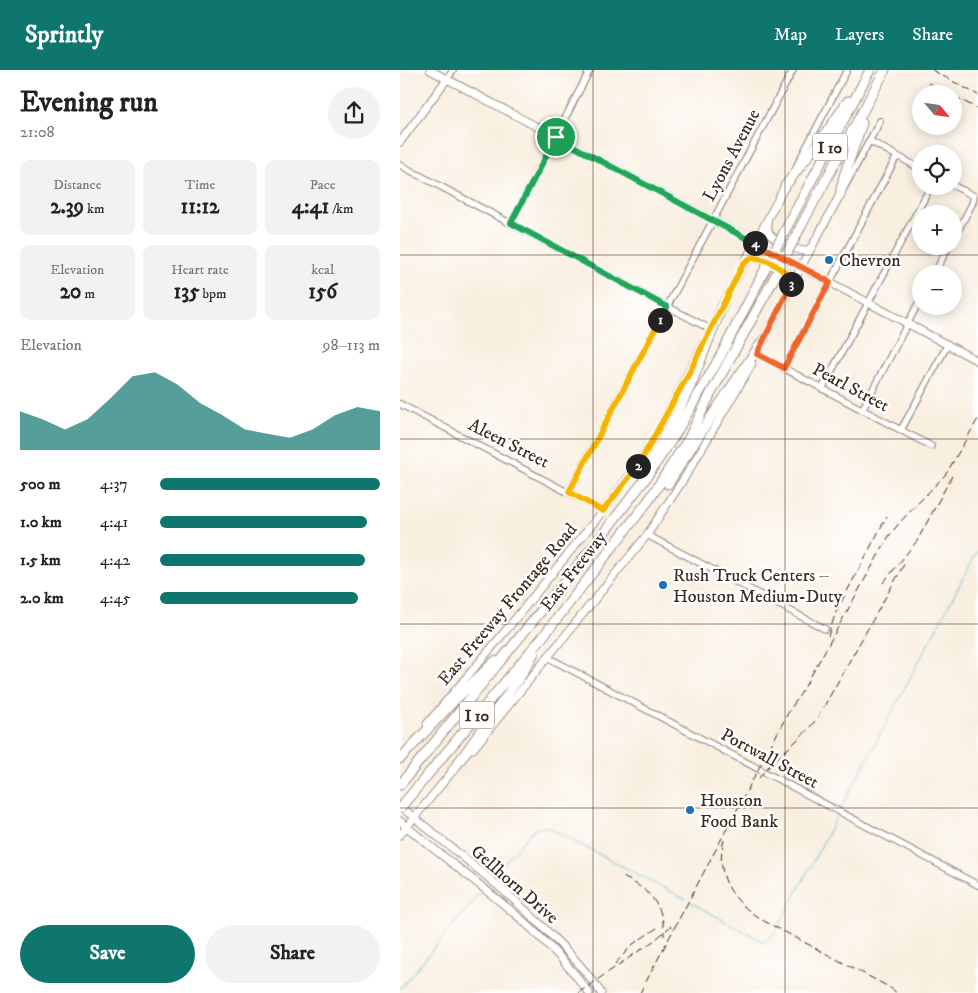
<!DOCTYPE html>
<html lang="en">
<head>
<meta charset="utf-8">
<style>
  body { margin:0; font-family:"IM FELL DW Pica",serif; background:#f2f2f2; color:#222; height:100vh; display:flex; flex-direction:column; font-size:19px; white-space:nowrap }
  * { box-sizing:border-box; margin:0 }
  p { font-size:16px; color:#767676 }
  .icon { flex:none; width:28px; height:28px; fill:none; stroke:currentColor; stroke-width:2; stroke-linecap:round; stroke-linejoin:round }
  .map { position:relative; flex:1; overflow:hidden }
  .details { display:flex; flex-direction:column; background:#fff; width:400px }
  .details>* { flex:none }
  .needle { width:32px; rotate:119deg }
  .buttons { position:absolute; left:512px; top:15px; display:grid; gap:10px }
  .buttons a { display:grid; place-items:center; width:50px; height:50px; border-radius:50%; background:#fff; box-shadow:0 2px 12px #0003; font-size:25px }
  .pin { position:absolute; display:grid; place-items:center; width:42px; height:42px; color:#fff; margin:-21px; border:2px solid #fff; border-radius:50%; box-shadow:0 1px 5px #0007 }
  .km { position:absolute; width:25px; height:25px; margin:-12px; border-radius:50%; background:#222; color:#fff; font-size:14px; line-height:25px; text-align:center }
  .round { display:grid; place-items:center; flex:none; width:52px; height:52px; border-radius:26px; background:#f2f2f2 }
  .headline { display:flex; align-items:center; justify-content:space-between; height:85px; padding:0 20px }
  h1 { font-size:28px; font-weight:800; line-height:38px }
  .figures { display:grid; grid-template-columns:repeat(3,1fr); gap:8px; height:85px; padding:5px 20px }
  .figures div { display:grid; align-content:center; border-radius:10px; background:#f2f2f2; text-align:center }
  .figures b { font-size:21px; font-weight:800 }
  .figures small { font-size:14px; font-weight:400 }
  .figures p { font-size:14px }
  .chart { height:140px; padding:10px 20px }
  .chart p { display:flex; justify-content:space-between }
  .chart svg { width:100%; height:90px; margin-top:5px; fill:#0f766e; opacity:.7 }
  .button { display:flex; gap:10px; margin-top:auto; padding:10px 20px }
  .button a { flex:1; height:58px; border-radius:30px; background:#0f766e; color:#fff; font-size:20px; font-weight:800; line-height:58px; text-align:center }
  .button a+a { background:#f2f2f2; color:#222 }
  ul { padding:0 20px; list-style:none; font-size:16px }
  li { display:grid; grid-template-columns:80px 60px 1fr; align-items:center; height:38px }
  li i { height:12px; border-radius:6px; background:#0f766e }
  header { display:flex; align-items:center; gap:30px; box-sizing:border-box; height:70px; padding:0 25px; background:#0f766e; color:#fff }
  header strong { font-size:24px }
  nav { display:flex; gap:28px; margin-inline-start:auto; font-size:18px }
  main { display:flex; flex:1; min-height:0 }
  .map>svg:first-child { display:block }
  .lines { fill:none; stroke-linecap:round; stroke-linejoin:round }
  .stream { stroke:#46b0c5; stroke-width:1 }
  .minor-casing { stroke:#9a8c7f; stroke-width:8 }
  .major-casing { stroke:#9a8c7f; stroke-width:9 }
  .highway-casing { stroke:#9a8c7f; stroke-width:11 }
  .minor { stroke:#fff; stroke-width:5.5 }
  .major { stroke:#fff; stroke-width:7 }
  .highway { stroke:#fff; stroke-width:9 }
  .rail { stroke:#3b2a1e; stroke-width:1; stroke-dasharray:8 4; stroke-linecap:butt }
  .highway-bridge-casing { stroke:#9a8c7f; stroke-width:11; stroke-linecap:butt }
  .highway-bridge { stroke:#fff; stroke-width:9 }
  .split-1-casing { stroke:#fff; stroke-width:10 }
  .split-2-casing { stroke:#fff; stroke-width:10 }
  .split-3-casing { stroke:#fff; stroke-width:10 }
  .split-4-casing { stroke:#fff; stroke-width:10 }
  .split-5-casing { stroke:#fff; stroke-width:10 }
  .split-1 { stroke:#22a559; stroke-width:6 }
  .split-2 { stroke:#f5b400; stroke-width:6 }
  .split-3 { stroke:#f5b400; stroke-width:6 }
  .split-4 { stroke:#f0652b; stroke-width:6 }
  .split-5 { stroke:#22a559; stroke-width:6 }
  .grid { fill:none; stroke:#3b2a1e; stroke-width:1; stroke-opacity:0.55 }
  .poi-dot { fill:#1f6fb2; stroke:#fff; stroke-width:2 }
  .labels { text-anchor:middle; stroke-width:5; stroke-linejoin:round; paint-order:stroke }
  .shield { fill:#fff; stroke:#766a62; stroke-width:1 }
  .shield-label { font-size:16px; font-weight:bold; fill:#3b2a1e }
  .street-label { font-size:18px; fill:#3b2a1e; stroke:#fff }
  .poi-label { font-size:18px; fill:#3b2a1e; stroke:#fff; text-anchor:start }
</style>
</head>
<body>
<header>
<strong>Sprintly</strong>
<nav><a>Map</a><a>Layers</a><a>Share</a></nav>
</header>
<main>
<section class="details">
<div class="headline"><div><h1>Evening run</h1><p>21:08</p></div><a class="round"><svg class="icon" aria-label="share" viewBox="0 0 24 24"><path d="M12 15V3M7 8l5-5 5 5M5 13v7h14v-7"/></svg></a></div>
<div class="figures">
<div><p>Distance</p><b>2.39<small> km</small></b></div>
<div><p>Time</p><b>11:12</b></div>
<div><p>Pace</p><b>4:41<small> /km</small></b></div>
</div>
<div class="figures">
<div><p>Elevation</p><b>20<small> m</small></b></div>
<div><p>Heart rate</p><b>135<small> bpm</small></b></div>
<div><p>kcal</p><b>156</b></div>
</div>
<div class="chart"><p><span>Elevation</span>98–113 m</p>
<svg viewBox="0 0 160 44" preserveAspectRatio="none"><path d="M0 44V25L10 29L20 34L30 29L40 19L50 8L60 6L70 12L80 21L90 27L100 34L110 36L120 38L130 34L140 27L150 23L160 25V44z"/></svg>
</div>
<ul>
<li><b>500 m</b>4:37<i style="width:100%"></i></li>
<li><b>1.0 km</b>4:41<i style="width:94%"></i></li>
<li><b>1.5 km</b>4:42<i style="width:93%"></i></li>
<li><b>2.0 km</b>4:45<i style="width:90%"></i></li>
</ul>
<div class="button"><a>Save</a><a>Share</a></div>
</section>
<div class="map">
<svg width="578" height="923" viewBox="0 0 578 923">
  <rect width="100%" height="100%" fill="#fff"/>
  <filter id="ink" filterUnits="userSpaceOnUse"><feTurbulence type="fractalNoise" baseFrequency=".02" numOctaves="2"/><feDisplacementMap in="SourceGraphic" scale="10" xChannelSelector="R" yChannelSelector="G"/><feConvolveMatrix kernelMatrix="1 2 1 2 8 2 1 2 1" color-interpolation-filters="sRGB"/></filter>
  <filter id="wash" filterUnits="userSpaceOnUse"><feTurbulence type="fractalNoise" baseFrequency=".0096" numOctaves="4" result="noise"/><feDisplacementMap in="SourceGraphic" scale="20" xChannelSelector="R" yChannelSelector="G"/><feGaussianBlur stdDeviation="1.12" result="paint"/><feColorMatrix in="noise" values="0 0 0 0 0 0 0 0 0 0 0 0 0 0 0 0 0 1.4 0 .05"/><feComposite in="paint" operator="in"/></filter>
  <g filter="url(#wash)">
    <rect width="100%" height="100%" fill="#f9efe0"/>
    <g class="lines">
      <path class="stream" d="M440 740 578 480
        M92 807 134 759 147 757 285 829
        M290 832 364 872 376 862
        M379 856 438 744
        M0 919 82 820"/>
    </g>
  </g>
  <g filter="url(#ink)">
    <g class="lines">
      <defs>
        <path id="minor" d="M47 9 53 0
          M470 71 521 99
          M0 95 310 259
          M397 95 447 0
          M554 116 574 126 572 134 554 168
          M444 118 480 51
          M111 153 190 0
          M534 204 549 176
          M357 284 531 376
          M384 298 497 86
          M422 319 531 116
          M0 334 203 441
          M462 340 521 228
          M501 360 548 274
          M169 421 393 0
          M247 465 425 559
          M147 587 578 815"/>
        <path id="major" d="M30 0 578 291
          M0 72 47 9
          M367 150C368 154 367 159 369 163 373 170 398 182 407 181L411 177
          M345 193 351 188H362L387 203 391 209V215
          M321 237 385 116
          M362 273 401 197 440 125
          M27 654 98 570 203 441 237 396 260 357 304 272
          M73 679 247 465 285 407 352 294
          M0 736C51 778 105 818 151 865 169 883 187 901 201 923
          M0 751C65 807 139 852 189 923
          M0 765 55 698"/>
        <path id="highway" d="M385 116 428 60 448 31
          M440 125 444 106 462 53
          M389 153 470 0
          M400 158 485 0
          M250 393 276 346 290 317 323 234
          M268 414 311 347 364 269
          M0 689 54 631 95 591
          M53 700 122 604 134 583
          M0 715 196 473 243 412 273 368 287 344 320 287 360 209
          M10 726 145 564 249 430 289 368 310 325 370 216"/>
      </defs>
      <use href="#minor" class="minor-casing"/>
      <use href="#major" class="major-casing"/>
      <use href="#highway" class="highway-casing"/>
      <use href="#minor" class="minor"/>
      <use href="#major" class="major"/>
      <use href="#highway" class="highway"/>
      <path class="rail" d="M532 0 578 25
        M529 13 549 24
        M554 26 578 39
        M483 513 517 471 553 404
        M428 566 436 542 487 446
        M359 708C376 685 401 671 418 647L506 491
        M324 770C314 806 333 833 364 851L489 917 497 923
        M223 807C250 820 264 835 264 866
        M215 894 233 874 257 858
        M178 923 255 870 271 856
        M240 923 388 643 403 620 489 466 500 452 546 404 578 349"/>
      <defs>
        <path id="highway-bridge" d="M360 209 389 153
          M370 216 400 158
          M0 738 10 726"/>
      </defs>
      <use href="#highway-bridge" class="highway-bridge-casing"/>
      <use href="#highway-bridge" class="highway-bridge"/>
    </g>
  </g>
  <g class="lines" filter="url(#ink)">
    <defs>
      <path id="split-1" d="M156 67 111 153 267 237 260 250"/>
      <path id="split-2" d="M238 396 203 441 169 422 260 250"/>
      <path id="split-3" d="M238 396 289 303 343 194 351 188C364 186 390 201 391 214"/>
      <path id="split-4" d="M355 173 430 212 384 298 357 284 391 214"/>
      <path id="split-5" d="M156 67 355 173"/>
    </defs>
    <use href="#split-1" class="split-1-casing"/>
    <use href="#split-2" class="split-2-casing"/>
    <use href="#split-3" class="split-3-casing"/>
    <use href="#split-4" class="split-4-casing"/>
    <use href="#split-5" class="split-5-casing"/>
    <use href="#split-1" class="split-1"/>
    <use href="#split-2" class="split-2"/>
    <use href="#split-3" class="split-3"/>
    <use href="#split-4" class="split-4"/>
    <use href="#split-5" class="split-5"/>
  </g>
  <path class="grid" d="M193 0V923M385 0V923M0 185H578M0 369H578M0 554H578M0 738H578"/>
  <g class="poi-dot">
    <circle cx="429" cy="190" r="5"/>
    <circle cx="263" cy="515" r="5"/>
    <circle cx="290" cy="740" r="5"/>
  </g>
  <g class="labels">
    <g class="shield">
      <rect x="412.5" y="63.5" width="35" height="27" rx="4"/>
      <rect x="59.5" y="631.5" width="35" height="27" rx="4"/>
    </g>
    <g class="shield-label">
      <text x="430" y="83">I 10</text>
      <text x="77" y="651">I 10</text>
    </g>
    <g class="street-label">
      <text transform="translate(331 85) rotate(-62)" y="6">Lyons Avenue</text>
      <text transform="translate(451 317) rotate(28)" y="6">Pearl Street</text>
      <text transform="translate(109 373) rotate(27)" y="6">Aleen Street</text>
      <text transform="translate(173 501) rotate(-52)" y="6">East Freeway</text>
      <text transform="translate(107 534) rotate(-50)" y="6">East Freeway Frontage Road</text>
      <text transform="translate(370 688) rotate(28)" y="6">Portwall Street</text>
      <text transform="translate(115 814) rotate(41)" y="6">Gellhorn Drive</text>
    </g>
    <g class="poi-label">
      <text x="439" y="196">Chevron</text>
      <text x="273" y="511">Rush Truck Centers –<tspan x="273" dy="21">Houston Medium-Duty</tspan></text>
      <text x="300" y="736">Houston<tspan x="300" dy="21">Food Bank</tspan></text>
    </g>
  </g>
</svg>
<div class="buttons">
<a><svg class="needle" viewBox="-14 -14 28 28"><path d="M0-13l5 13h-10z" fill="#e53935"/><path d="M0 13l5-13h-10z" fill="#767676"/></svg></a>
<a><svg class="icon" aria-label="locate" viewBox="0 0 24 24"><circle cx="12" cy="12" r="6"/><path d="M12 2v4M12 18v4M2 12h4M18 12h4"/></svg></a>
<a>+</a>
<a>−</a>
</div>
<div class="pin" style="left:156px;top:67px;background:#1e9e55"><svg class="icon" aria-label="arrive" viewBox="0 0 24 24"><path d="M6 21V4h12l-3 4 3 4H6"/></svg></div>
<b class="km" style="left:260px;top:250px">1</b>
<b class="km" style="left:238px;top:396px">2</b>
<b class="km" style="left:391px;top:214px">3</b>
<b class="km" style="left:355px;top:173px">4</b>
</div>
</main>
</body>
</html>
